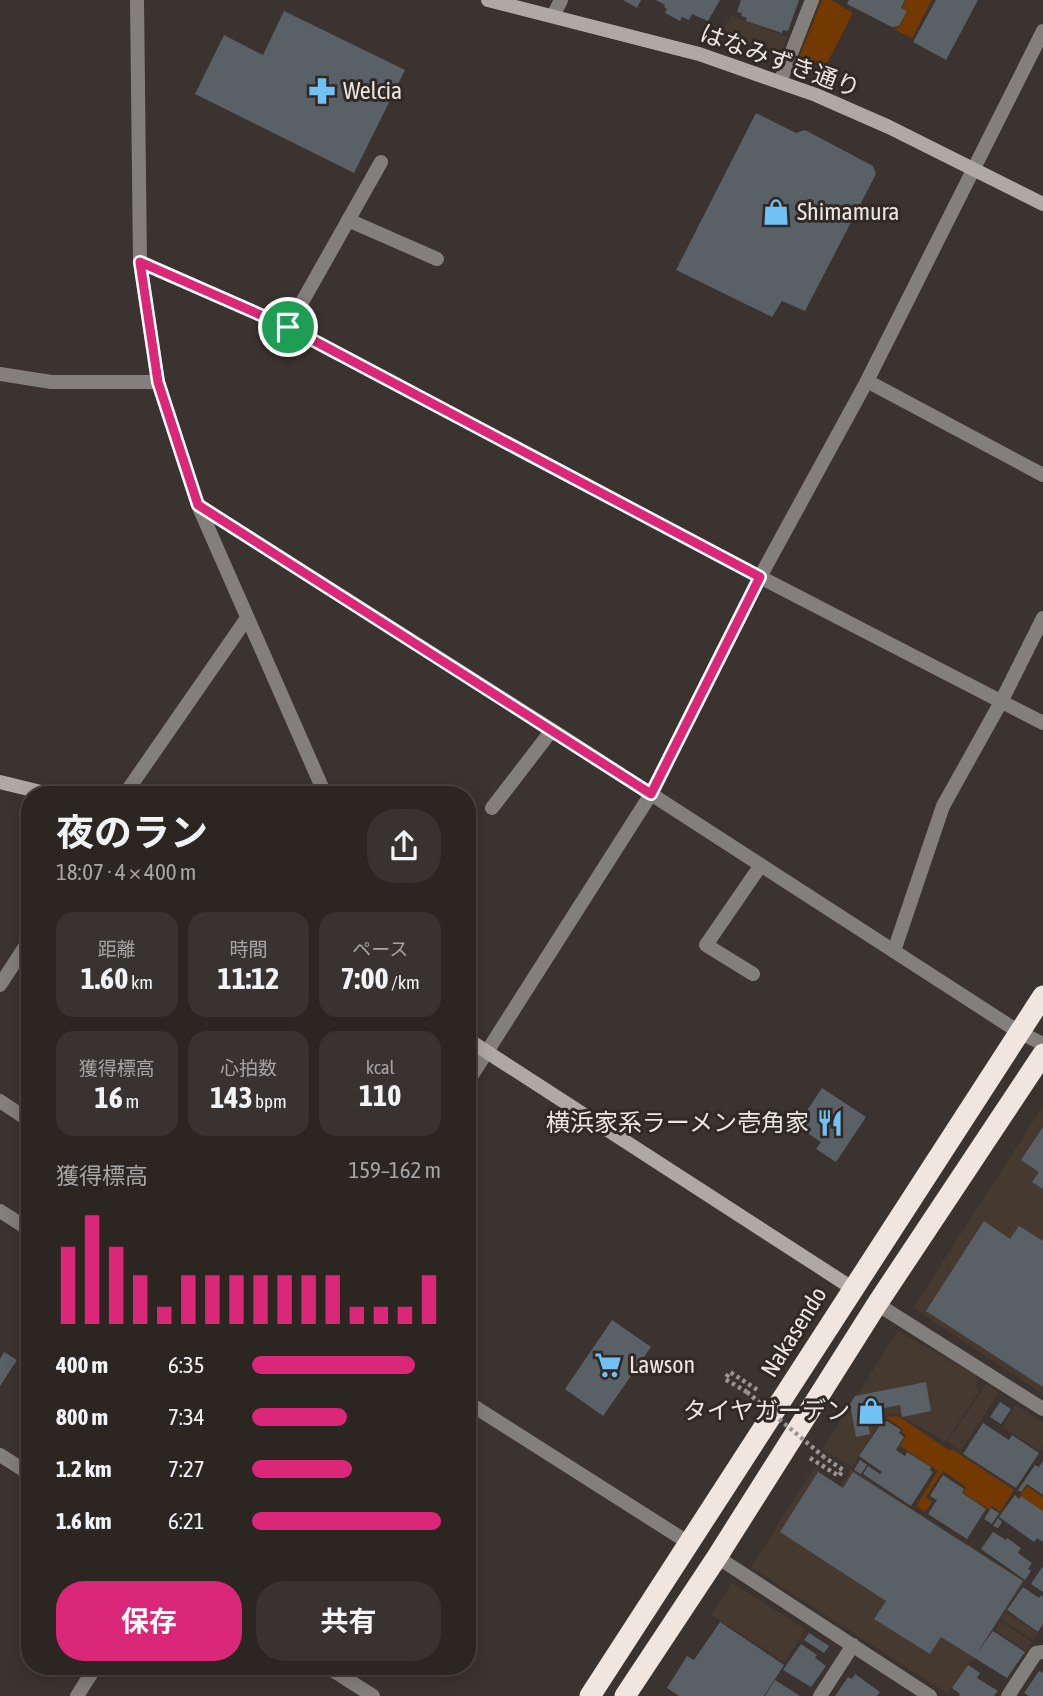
<!DOCTYPE html>
<html lang="ja">
<head>
<meta charset="utf-8">
<style>
  body { margin:0; font-family:"Asap Condensed","Noto Sans JP",sans-serif; background:#383230; color:#f1f3f6; height:100vh; display:flex; flex-direction:column; font-size:26px; white-space:nowrap }
  * { box-sizing:border-box; margin:0 }
  p { font-size:23px; color:#a6a5a6 }
  .icon { flex:none; width:38px; height:38px; fill:none; stroke:currentColor; stroke-width:2; stroke-linecap:round; stroke-linejoin:round }
  .map { position:relative; flex:1; overflow:hidden }
  .panel { position:absolute; left:21px; top:786px; width:455px; height:889px; display:flex; flex-direction:column; background:#2c2623; border-radius:28px; box-shadow:0 4px 18px #0003,0 0 0 2px #484341 }
  .panel>* { flex:none }
  .pin { position:absolute; display:grid; place-items:center; width:60px; height:60px; color:#fff; margin:-30px; border:4px solid #fff; border-radius:50%; box-shadow:0 2px 7px #0007 }
  .round { display:grid; place-items:center; flex:none; width:74px; height:74px; border-radius:28px; background:#383230 }
  .summary { display:flex; align-items:center; justify-content:space-between; height:119px; padding:0 35px }
  h1 { font-size:38px; font-weight:700; line-height:52px }
  .stats { display:grid; grid-template-columns:repeat(3,1fr); gap:10px; height:119px; padding:7px 35px }
  .stats div { display:grid; align-content:center; border-radius:18px; background:#383230; text-align:center }
  .stats b { font-size:30px; font-weight:700 }
  .stats small { font-size:19px; font-weight:400 }
  .stats p { font-size:19px }
  .chart { height:196px; padding:14px 35px }
  .chart p { display:flex; justify-content:space-between }
  .chart svg { width:100%; height:126px; margin-top:7px; stroke:#db2777; stroke-width:6 }
  .button { display:flex; gap:14px; margin-top:auto; padding:14px 35px }
  .button a { flex:1; height:80px; border-radius:28px; background:#db2777; color:#fff; font-size:28px; font-weight:700; line-height:80px; text-align:center }
  .button a+a { background:#383230; color:#f1f3f6 }
  ul { padding:0 35px; list-style:none; font-size:23px }
  li { display:grid; grid-template-columns:112px 84px 1fr; align-items:center; height:52px }
  li i { height:18px; border-radius:9px; background:#db2777 }
  .map>svg:first-child { display:block }
  .built { fill:#463930 }
  .green { fill:#743801 }
  .building { fill:#596167 }
  .lines { fill:none; stroke-linecap:round; stroke-linejoin:round }
  .path { stroke:#9a9491; stroke-width:4.5; stroke-dasharray:3.5 3.5; stroke-linecap:butt }
  .lane { stroke:#837f7d; stroke-width:14 }
  .street { stroke:#837f7d; stroke-width:14 }
  .secondary { stroke:#afa9a5; stroke-width:14 }
  .highway { stroke:#f0e6df; stroke-width:21 }
  .path-bridge { stroke:#9a9491; stroke-width:4.5; stroke-dasharray:3.5 3.5; stroke-linecap:butt }
  .route-casing { stroke:#fff; stroke-width:14 }
  .route { stroke:#db2777; stroke-width:9 }
  .labels { text-anchor:middle; stroke-width:6; stroke-linejoin:round; paint-order:stroke }
  .street-label { font-size:24px; fill:#ebe6e3; stroke:#312925 }
  .poi-label { font-size:24px; fill:#ebe6e3; stroke:#312925; text-anchor:start }
</style>
</head>
<body>
<div class="map">
<svg width="1043" height="1696" viewBox="0 0 1043 1696">
  <rect width="100%" height="100%" fill="#3b332f"/>
  <path class="built" d="M731 16 788 37 780 56 720 35Z
    M1043 1106V1394L913 1308Z
    M898 1331 976 1375 978 1393 946 1442 897 1414 885 1415 852 1467 822 1449Z
    M986 1384 999 1393 960 1451 947 1442Z
    M1016 1405 1043 1422V1446L1040 1451 1002 1427Z
    M814 1468 841 1486 851 1469 1025 1581 973 1661 970 1660 948 1694 751 1567Z
    M732 1582 805 1629 785 1662 711 1615Z
    M1006 1612 1038 1633 1033 1640 1001 1619Z
    M1001 1621 1032 1642 1026 1651 995 1630Z"/>
  <path class="green" d="M822 0H831L853 13 824 69 798 60Z
    M906 0H932L912 38 893 29 899 28 907 11 902 8Z
    M898 1416 950 1451 952 1449 1014 1490 1000 1512 992 1506 989 1510 963 1493 966 1487 943 1471 926 1497 932 1502 925 1512 916 1506 938 1471 900 1446 906 1436 902 1432 903 1429 885 1417Z
    M1027 1486 1043 1497V1511L1020 1495Z"/>
  <path class="building" d="M623 0H641L637 8Z
    M656 0H720L708 21 692 14 689 20 682 17 680 21 665 13 667 9 664 7 665 5Z
    M741 0H799L788 31 783 30 782 33 746 21 747 18 741 16 742 13 737 12Z
    M849 0H905L901 8 907 11 899 26 892 27 847 4Z
    M936 0H978L946 60 913 42Z
    M284 11 405 70 354 173 195 94 224 35 263 55Z
    M756 113 796 133 805 130 873 166 876 174 805 311 782 301 772 317 676 270Z
    M822 1088 866 1117 836 1162 816 1149 821 1142 797 1126Z
    M1043 1127V1189L1032 1182 1039 1172 1021 1160Z
    M984 1221 1010 1239 1019 1226 1043 1241V1387L926 1311Z
    M612 1320 651 1347 603 1416 565 1389Z
    M4 1352 17 1360 0 1386V1359Z
    M926 1382 931 1411 902 1417 900 1405 879 1409 881 1420 868 1423 870 1434 856 1437 850 1404 855 1396Z
    M1000 1402 1011 1409 1001 1424 990 1417Z
    M883 1421 886 1422 887 1421 901 1430 899 1433 904 1437 896 1450 905 1456 907 1452 931 1467 930 1470 933 1472 911 1506 863 1474 868 1466 880 1474 882 1472 859 1456Z
    M983 1423 1009 1440 1012 1435 1039 1453 1016 1488 963 1454Z
    M860 1460 867 1465 861 1474 854 1470Z
    M1043 1461V1495L1027 1484 1021 1492 1018 1490 1035 1465 1039 1467Z
    M818 1472 843 1488 853 1472 1023 1581 977 1653 993 1631 1025 1652 1007 1678 941 1637 930 1654 874 1619 886 1601 780 1532Z
    M943 1475 964 1489 962 1493 986 1509 967 1539 928 1514 937 1500 930 1496Z
    M1015 1495 1019 1499 1021 1496 1043 1511V1542L1037 1538 1034 1542 999 1517Z
    M991 1508 999 1513 992 1524 984 1519Z
    M998 1518 1002 1522 998 1528 993 1526Z
    M993 1532 1006 1540 1007 1538 1021 1548 1018 1553 1032 1563 1028 1569 1031 1571 1025 1580 981 1549Z
    M1043 1566V1592L1031 1584Z
    M1023 1587 1039 1598 1041 1595 1043 1597V1624L1038 1632 1007 1610Z
    M720 1622 784 1665 764 1696H679L667 1688 687 1656 694 1660Z
    M809 1633 829 1646 824 1653 804 1640Z
    M801 1644 817 1655 815 1658 826 1666 811 1687 783 1670Z
    M968 1665 980 1673 977 1678 998 1691 994 1696H959L960 1694 952 1688Z
    M1039 1671 1043 1673V1696H1029L1024 1693Z
    M855 1674 880 1692 877 1696H835L848 1677 852 1679Z
    M775 1680 800 1696H765Z"/>
  <g class="lines">
    <path class="path" d="M747 1392 725 1379 730 1372 759 1391
      M810 1458 839 1476 843 1470 824 1457"/>
    <path class="lane" d="M780 82 812 0
      M348 220 437 259
      M867 381 1043 475
      M492 808 552 730
      M894 951 943 806 1001 702 1043 618
      M753 974 706 945 761 865
      M0 1211 30 1230
      M877 1304 1043 1409
      M717 1557 930 1696
      M820 1696 853 1645"/>
    <path class="street" d="M137 0 140 262 158 382 198 505 325 794
      M553 16 561 0
      M140 262 288 327 760 577 1043 723
      M288 327 381 162
      M0 374 51 382H158
      M198 505 552 730 1019 1032 1043 1044
      M125 794 247 618
      M0 985 30 939
      M467 1083 651 794 760 577 867 381 1043 31
      M0 1101 30 1121
      M467 1402 689 1543
      M0 1455 30 1474
      M326 1666 373 1696
      M77 1696 96 1666
      M1008 1696 1036 1653 1043 1652"/>
    <path class="secondary" d="M488 0 699 54 816 95 889 127 1043 204
      M0 782 49 794
      M467 1039 852 1288"/>
    <path class="highway" d="M590 1696 1043 996
      M625 1696 717 1557 877 1304 1043 1054"/>
    <path class="path-bridge" d="M747 1392 824 1457"/>
  </g>
  <g class="lines">
    <defs>
      <path id="route" d="M140 262 288 327 760 577 651 794 198 505 158 382Z"/>
    </defs>
    <use href="#route" class="route-casing"/>
    <use href="#route" class="route"/>
  </g>
  <defs>
    <symbol id="pharmacy-bare" viewBox="-9 -9 18 18"><path d="M-2-6h4v4h4v4h-4v4h-4v-4h-4v-4h4Z" fill="#71c1f5" stroke="#312925" stroke-width="2.5" paint-order="stroke"/></symbol>
    <symbol id="shop-bare" viewBox="-9 -9 18 18"><path d="M-5-2.5h2.3a2.7 3.5 0 0 1 5.4 0H5L5.5 6h-11ZM-1.5-2.5h3a1.5 2.3 0 0 0-3 0Z" fill="#71c1f5" stroke="#312925" stroke-width="2.5" paint-order="stroke"/></symbol>
    <symbol id="restaurant-bare" viewBox="-9 -9 18 18"><path d="M-5-6h1v4h1v-4h1v4h1v-4h1v5L-1.5 .5V6h-2V.5L-5-1ZM5-6V6H3V1.5H1.5Q1.5-4 5-6Z" fill="#71c1f5" stroke="#312925" stroke-width="2.5" paint-order="stroke"/></symbol>
    <symbol id="supermarket-bare" viewBox="-9 -9 18 18"><path d="M-6-5.5h2.5l.6 2H6L4.5 2H-2.5L-4.4-4H-6ZM-1.5 3.2a1.3 1.3 0 1 0 .1 0ZM3 3.2a1.3 1.3 0 1 0 .1 0Z" fill="#71c1f5" stroke="#312925" stroke-width="2.5" paint-order="stroke"/></symbol>
  </defs>
  <g fill-rule="evenodd">
    <use href="#pharmacy-bare" x="303" y="72" width="38" height="38"/>
    <use href="#shop-bare" x="757" y="193" width="38" height="38"/>
    <use href="#restaurant-bare" x="811" y="1104" width="38" height="38"/>
    <use href="#supermarket-bare" x="589" y="1346" width="38" height="38"/>
    <use href="#shop-bare" x="852" y="1392" width="38" height="38"/>
  </g>
  <g class="labels">
    <g class="street-label">
      <text transform="translate(780 61) rotate(20)" y="8">はなみずき通り</text>
      <text transform="translate(794 1332) rotate(-58)" y="8">Nakasendo</text>
    </g>
    <g class="poi-label">
      <text x="343" y="99">Welcia</text>
      <text x="797" y="220">Shimamura</text>
      <text x="809" y="1131" text-anchor="end">横浜家系ラーメン壱角家</text>
      <text x="629" y="1373">Lawson</text>
      <text x="850" y="1419" text-anchor="end">タイヤガーデン</text>
    </g>
  </g>
</svg>
<div class="pin" style="left:288px;top:327px;background:#1e9e55"><svg class="icon" aria-label="arrive" viewBox="0 0 24 24"><path d="M6 21V4h12l-3 4 3 4H6"/></svg></div>
<section class="panel">
<div class="summary"><div><h1>夜のラン</h1><p>18:07 · 4 × 400 m</p></div><a class="round"><svg class="icon" aria-label="share" viewBox="0 0 24 24"><path d="M12 15V3M7 8l5-5 5 5M5 13v7h14v-7"/></svg></a></div>
<div class="stats">
<div><p>距離</p><b>1.60<small> km</small></b></div>
<div><p>時間</p><b>11:12</b></div>
<div><p>ペース</p><b>7:00<small> /km</small></b></div>
</div>
<div class="stats">
<div><p>獲得標高</p><b>16<small> m</small></b></div>
<div><p>心拍数</p><b>143<small> bpm</small></b></div>
<div><p>kcal</p><b>110</b></div>
</div>
<div class="chart"><p><span>獲得標高</span>159–162 m</p>
<svg viewBox="0 0 160 44" preserveAspectRatio="none"><path d="M5 44V17M15 44V6M25 44V17M35 44V27M45 44V38M55 44V27M65 44V27M75 44V27M85 44V27M95 44V27M105 44V27M115 44V27M125 44V38M135 44V38M145 44V38M155 44V27"/></svg>
</div>
<ul>
<li><b>400 m</b>6:35<i style="width:86%"></i></li>
<li><b>800 m</b>7:34<i style="width:50%"></i></li>
<li><b>1.2 km</b>7:27<i style="width:53%"></i></li>
<li><b>1.6 km</b>6:21<i style="width:100%"></i></li>
</ul>
<div class="button"><a>保存</a><a>共有</a></div>
</section>
</div>
</body>
</html>
